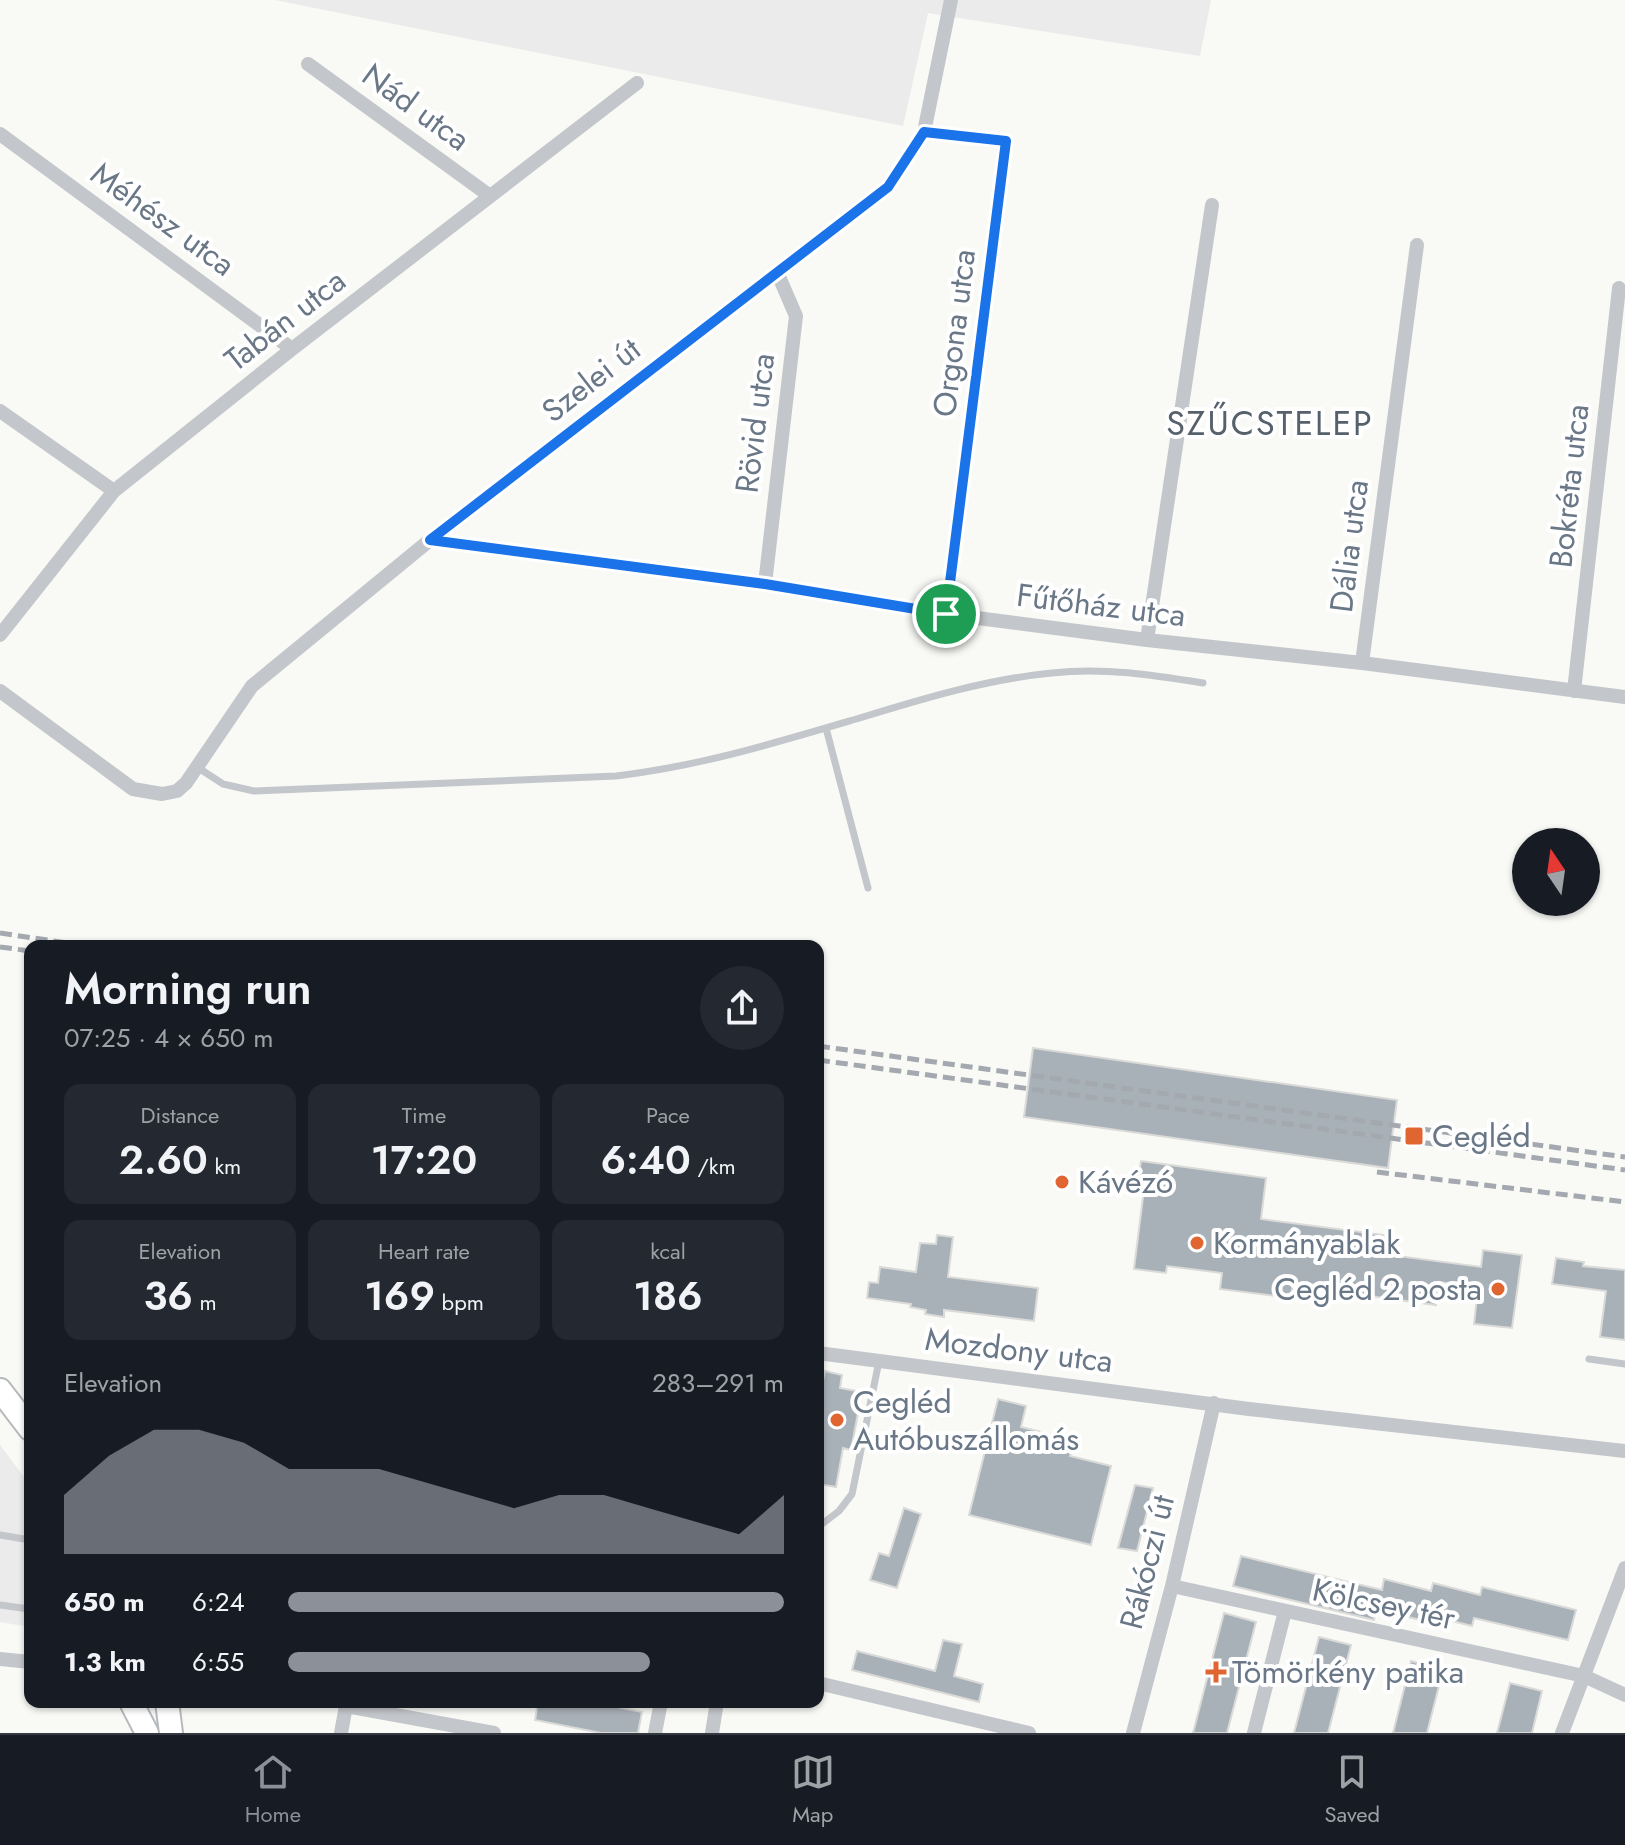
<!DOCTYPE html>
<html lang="en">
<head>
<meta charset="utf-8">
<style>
  body { margin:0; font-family:Jost,sans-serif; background:#242831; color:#f1f3f6; height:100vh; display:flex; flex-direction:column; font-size:30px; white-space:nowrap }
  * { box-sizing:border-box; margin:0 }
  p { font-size:26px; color:#9ea1a6 }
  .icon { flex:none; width:44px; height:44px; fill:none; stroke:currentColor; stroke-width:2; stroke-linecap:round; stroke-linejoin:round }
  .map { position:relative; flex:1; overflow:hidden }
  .side { position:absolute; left:24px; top:940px; width:800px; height:768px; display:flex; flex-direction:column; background:#171b24; border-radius:16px; box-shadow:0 2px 6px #0004 }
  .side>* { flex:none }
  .needle { width:52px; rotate:347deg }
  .buttons { position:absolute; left:1512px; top:828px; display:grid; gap:16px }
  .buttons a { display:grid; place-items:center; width:88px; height:88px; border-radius:50%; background:#171b24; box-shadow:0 2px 6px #0004; font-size:40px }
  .pin { position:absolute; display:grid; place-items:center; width:68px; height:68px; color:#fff; margin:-34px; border:4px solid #fff; border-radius:50%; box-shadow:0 2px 8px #0007 }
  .round { display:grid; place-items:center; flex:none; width:84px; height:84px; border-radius:42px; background:#242831 }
  .head { display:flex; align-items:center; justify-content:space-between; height:136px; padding:0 40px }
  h1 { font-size:44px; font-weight:600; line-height:60px }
  .metrics { display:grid; grid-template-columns:repeat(3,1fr); gap:12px; height:136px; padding:8px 40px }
  .metrics div { display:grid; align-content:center; border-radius:16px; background:#242831; text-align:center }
  .metrics b { font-size:40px; font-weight:600 }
  .metrics small { font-size:22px; font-weight:400 }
  .metrics p { font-size:22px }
  .chart { height:224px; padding:16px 40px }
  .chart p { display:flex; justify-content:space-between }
  .chart svg { width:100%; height:144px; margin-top:8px; fill:#8c9099; opacity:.7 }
  ul { padding:0 40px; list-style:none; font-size:26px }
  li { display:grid; grid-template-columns:128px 96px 1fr; align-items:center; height:60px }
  li i { height:20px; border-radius:10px; background:#8c9099 }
  .dock { display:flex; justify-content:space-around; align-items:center; height:112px; border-top:2px solid #363941; background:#171b24; font-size:22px; color:#9ea1a6 }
  .dock a { display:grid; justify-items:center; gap:4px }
  .dock .on { color:#8c9099 }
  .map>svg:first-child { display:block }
  .built { fill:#eaebea }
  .building { fill:#a9b1b8; stroke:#dadbd9; stroke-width:2 }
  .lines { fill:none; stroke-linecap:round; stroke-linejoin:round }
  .primary-casing { stroke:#b6babe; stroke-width:26 }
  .lane { stroke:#c3c6ca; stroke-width:7 }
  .street { stroke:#c3c6ca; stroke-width:14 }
  .primary { stroke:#fff; stroke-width:22 }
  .rail { stroke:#a4a9b0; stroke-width:5; stroke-dasharray:12 6; stroke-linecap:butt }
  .route-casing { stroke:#fff; stroke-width:16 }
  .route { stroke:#1a73e8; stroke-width:10 }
  .poi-dot { fill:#e06530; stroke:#fff; stroke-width:3 }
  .labels { text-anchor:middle; stroke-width:8; stroke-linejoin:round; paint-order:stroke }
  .street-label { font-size:32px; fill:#697787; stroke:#fff }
  .poi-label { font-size:32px; fill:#697787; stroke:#fff; text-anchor:start }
  .neighbourhood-label { font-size:34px; letter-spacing:2px; fill:#56616c; stroke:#fff }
</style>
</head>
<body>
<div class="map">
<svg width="1625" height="1733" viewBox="0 0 1625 1733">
  <rect width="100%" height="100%" fill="#f9f9f6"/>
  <path class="built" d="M275 0H1211L1200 56 928 13 903 126Z
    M0 1445 30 1485V1627L0 1622Z"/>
  <path class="building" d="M1033 1048 1397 1100 1388 1168 1024 1117Z
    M1141 1161 1266 1178 1261 1219 1392 1236 1390 1255 1481 1267 1483 1250 1522 1255 1512 1328 1474 1324 1478 1288 1439 1282 1436 1305 1347 1293V1289L1293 1282 1291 1298 1220 1289 1222 1273 1167 1266 1166 1273 1134 1269 1145 1181 1138 1180Z
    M937 1235 953 1237 948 1277 1038 1288 1034 1321 944 1310V1317L925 1314 926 1310 910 1307 911 1304 867 1298 869 1282 878 1283 880 1267 916 1272 920 1243 936 1244Z
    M1556 1258 1584 1262 1583 1266 1625 1270V1340L1600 1337 1606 1291 1552 1284Z
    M825 1371 842 1375 840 1388 862 1392 851 1450 843 1448 836 1487 818 1484V1384L822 1385Z
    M998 1399 1026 1406 1021 1427 1074 1440 1070 1456 1111 1466 1091 1545 969 1515Z
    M1135 1485 1153 1488 1137 1551 1118 1548Z
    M904 1508 921 1514 897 1588 870 1580 879 1553 889 1556Z
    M1241 1556 1382 1590 1384 1579 1431 1591 1433 1583 1480 1595 1482 1587 1576 1610 1568 1640 1474 1618 1472 1626 1425 1614 1424 1621 1377 1609 1374 1620 1233 1586Z
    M1224 1613 1256 1622 1227 1733H1193Z
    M1319 1637 1351 1645 1328 1733H1294Z
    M943 1640 962 1644 954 1676 983 1684 979 1702 852 1670 857 1651 935 1671Z
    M1411 1661 1443 1670 1427 1733H1393Z
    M1510 1683 1542 1691 1532 1733H1497Z
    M538 1702H593L642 1712 638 1733H601L535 1720Z"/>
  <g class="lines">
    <defs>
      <path id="primary" d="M0 1390 30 1429
        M167 1702 171 1733
        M132 1704 147 1733"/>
    </defs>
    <use href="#primary" class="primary-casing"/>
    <path class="lane" d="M826 728 868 888
      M197 767 223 784 254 791 616 776C701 766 782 741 863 717 925 698 988 679 1052 673 1103 667 1153 675 1203 683
      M1589 1359 1625 1364
      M818 1527 839 1511 852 1494 879 1361
      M0 1535 30 1540
      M0 1605 29 1609 30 1615"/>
    <path class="street" d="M308 64 490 196
      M924 132 1006 141 946 614
      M0 134 292 349
      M0 411 114 491
      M430 540 765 584 946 614 1147 640 1362 663 1625 697
      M765 584 796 316 777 272
      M0 635 114 491 292 349 637 83
      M1147 640 1212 205
      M1362 663 1417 245
      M0 691 133 789 162 794 177 791 186 783 252 686 430 540 888 187 924 132 951 0
      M1574 691 1619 288
      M818 1353 1249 1409 1625 1451
      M1172 1586 1584 1676 1625 1695
      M0 1659 30 1662
      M818 1683 1029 1733
      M341 1733 346 1706 494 1733
      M655 1733 661 1702
      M712 1733 717 1702
      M1133 1733 1172 1586 1214 1403
      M1254 1733 1285 1611
      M1562 1733 1625 1568"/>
    <use href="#primary" class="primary"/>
    <path class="rail" d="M0 933 87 946
      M0 947 30 951
      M818 1046 1625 1157
      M818 1060 1625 1170
      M1377 1172 1625 1202"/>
  </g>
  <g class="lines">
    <defs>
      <path id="route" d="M924 132 1006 141 946 614 765 584 430 540 888 187Z"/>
    </defs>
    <use href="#route" class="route-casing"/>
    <use href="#route" class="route"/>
  </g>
  <g class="poi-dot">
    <rect x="1404" y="1126" width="20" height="20" rx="4"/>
    <circle cx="1062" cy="1182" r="8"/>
    <circle cx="1197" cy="1243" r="8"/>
    <circle cx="1498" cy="1289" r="8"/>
    <circle cx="837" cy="1420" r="8"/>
    <path d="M1212 1660h8v8h8v8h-8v8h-8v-8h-8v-8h8z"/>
  </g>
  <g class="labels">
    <g class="street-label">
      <text transform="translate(416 107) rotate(36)" y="11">Nád utca</text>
      <text transform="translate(163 219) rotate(36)" y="11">Méhész utca</text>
      <text transform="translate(285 320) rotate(-38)" y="11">Tabán utca</text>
      <text transform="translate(954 333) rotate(-83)" y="11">Orgona utca</text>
      <text transform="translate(591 380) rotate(-38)" y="11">Szelei út</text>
      <text transform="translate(755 423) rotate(-83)" y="11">Rövid utca</text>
      <text transform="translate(1569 486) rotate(-84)" y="11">Bokréta utca</text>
      <text transform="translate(1349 546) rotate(-83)" y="11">Dália utca</text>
      <text transform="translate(1101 605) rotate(7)" y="11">Fűtőház utca</text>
      <text transform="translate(1019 1350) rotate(7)" y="11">Mozdony utca</text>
      <text transform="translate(1147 1562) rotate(-76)" y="11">Rákóczi út</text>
      <text transform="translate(1384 1604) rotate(12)" y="11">Kölcsey tér</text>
    </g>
    <g class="poi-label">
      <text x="1432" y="1147">Cegléd</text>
      <text x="1078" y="1193">Kávézó</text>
      <text x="1213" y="1254">Kormányablak</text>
      <text x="1482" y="1300" text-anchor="end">Cegléd 2 posta</text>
      <text x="853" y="1413">Cegléd<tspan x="853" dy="37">Autóbuszállomás</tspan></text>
      <text x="1232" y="1683">Tömörkény patika</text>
    </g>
    <g class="neighbourhood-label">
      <text x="1270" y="435">SZŰCSTELEP</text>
    </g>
  </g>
</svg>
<div class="buttons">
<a><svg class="needle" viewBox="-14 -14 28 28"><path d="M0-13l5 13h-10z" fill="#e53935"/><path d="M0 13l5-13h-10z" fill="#9ea1a6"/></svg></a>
</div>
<div class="pin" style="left:946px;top:614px;background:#1e9e55"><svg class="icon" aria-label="arrive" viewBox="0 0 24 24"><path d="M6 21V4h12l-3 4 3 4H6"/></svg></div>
<section class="side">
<div class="head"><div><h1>Morning run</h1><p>07:25 · 4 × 650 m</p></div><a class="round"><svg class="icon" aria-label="share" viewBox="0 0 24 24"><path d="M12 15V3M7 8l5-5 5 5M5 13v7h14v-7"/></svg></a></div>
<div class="metrics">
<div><p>Distance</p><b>2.60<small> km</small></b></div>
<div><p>Time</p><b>17:20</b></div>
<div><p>Pace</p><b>6:40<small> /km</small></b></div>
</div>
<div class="metrics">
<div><p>Elevation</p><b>36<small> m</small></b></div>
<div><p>Heart rate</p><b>169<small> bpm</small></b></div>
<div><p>kcal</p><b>186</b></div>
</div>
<div class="chart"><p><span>Elevation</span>283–291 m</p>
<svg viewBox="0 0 160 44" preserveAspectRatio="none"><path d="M0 44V26L10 14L20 6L30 6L40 10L50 18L60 18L70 18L80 22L90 26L100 30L110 26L120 26L130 30L140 34L150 38L160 26V44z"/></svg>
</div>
<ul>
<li><b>650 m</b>6:24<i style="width:100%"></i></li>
<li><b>1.3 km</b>6:55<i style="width:73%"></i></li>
</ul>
</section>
</div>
<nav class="dock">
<a class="on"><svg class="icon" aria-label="home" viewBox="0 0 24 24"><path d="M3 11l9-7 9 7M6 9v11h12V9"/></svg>Home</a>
<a><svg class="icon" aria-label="map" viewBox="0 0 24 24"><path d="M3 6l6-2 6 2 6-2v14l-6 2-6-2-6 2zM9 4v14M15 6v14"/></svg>Map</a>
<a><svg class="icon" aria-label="saved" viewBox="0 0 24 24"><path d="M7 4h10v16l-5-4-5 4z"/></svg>Saved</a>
</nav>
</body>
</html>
